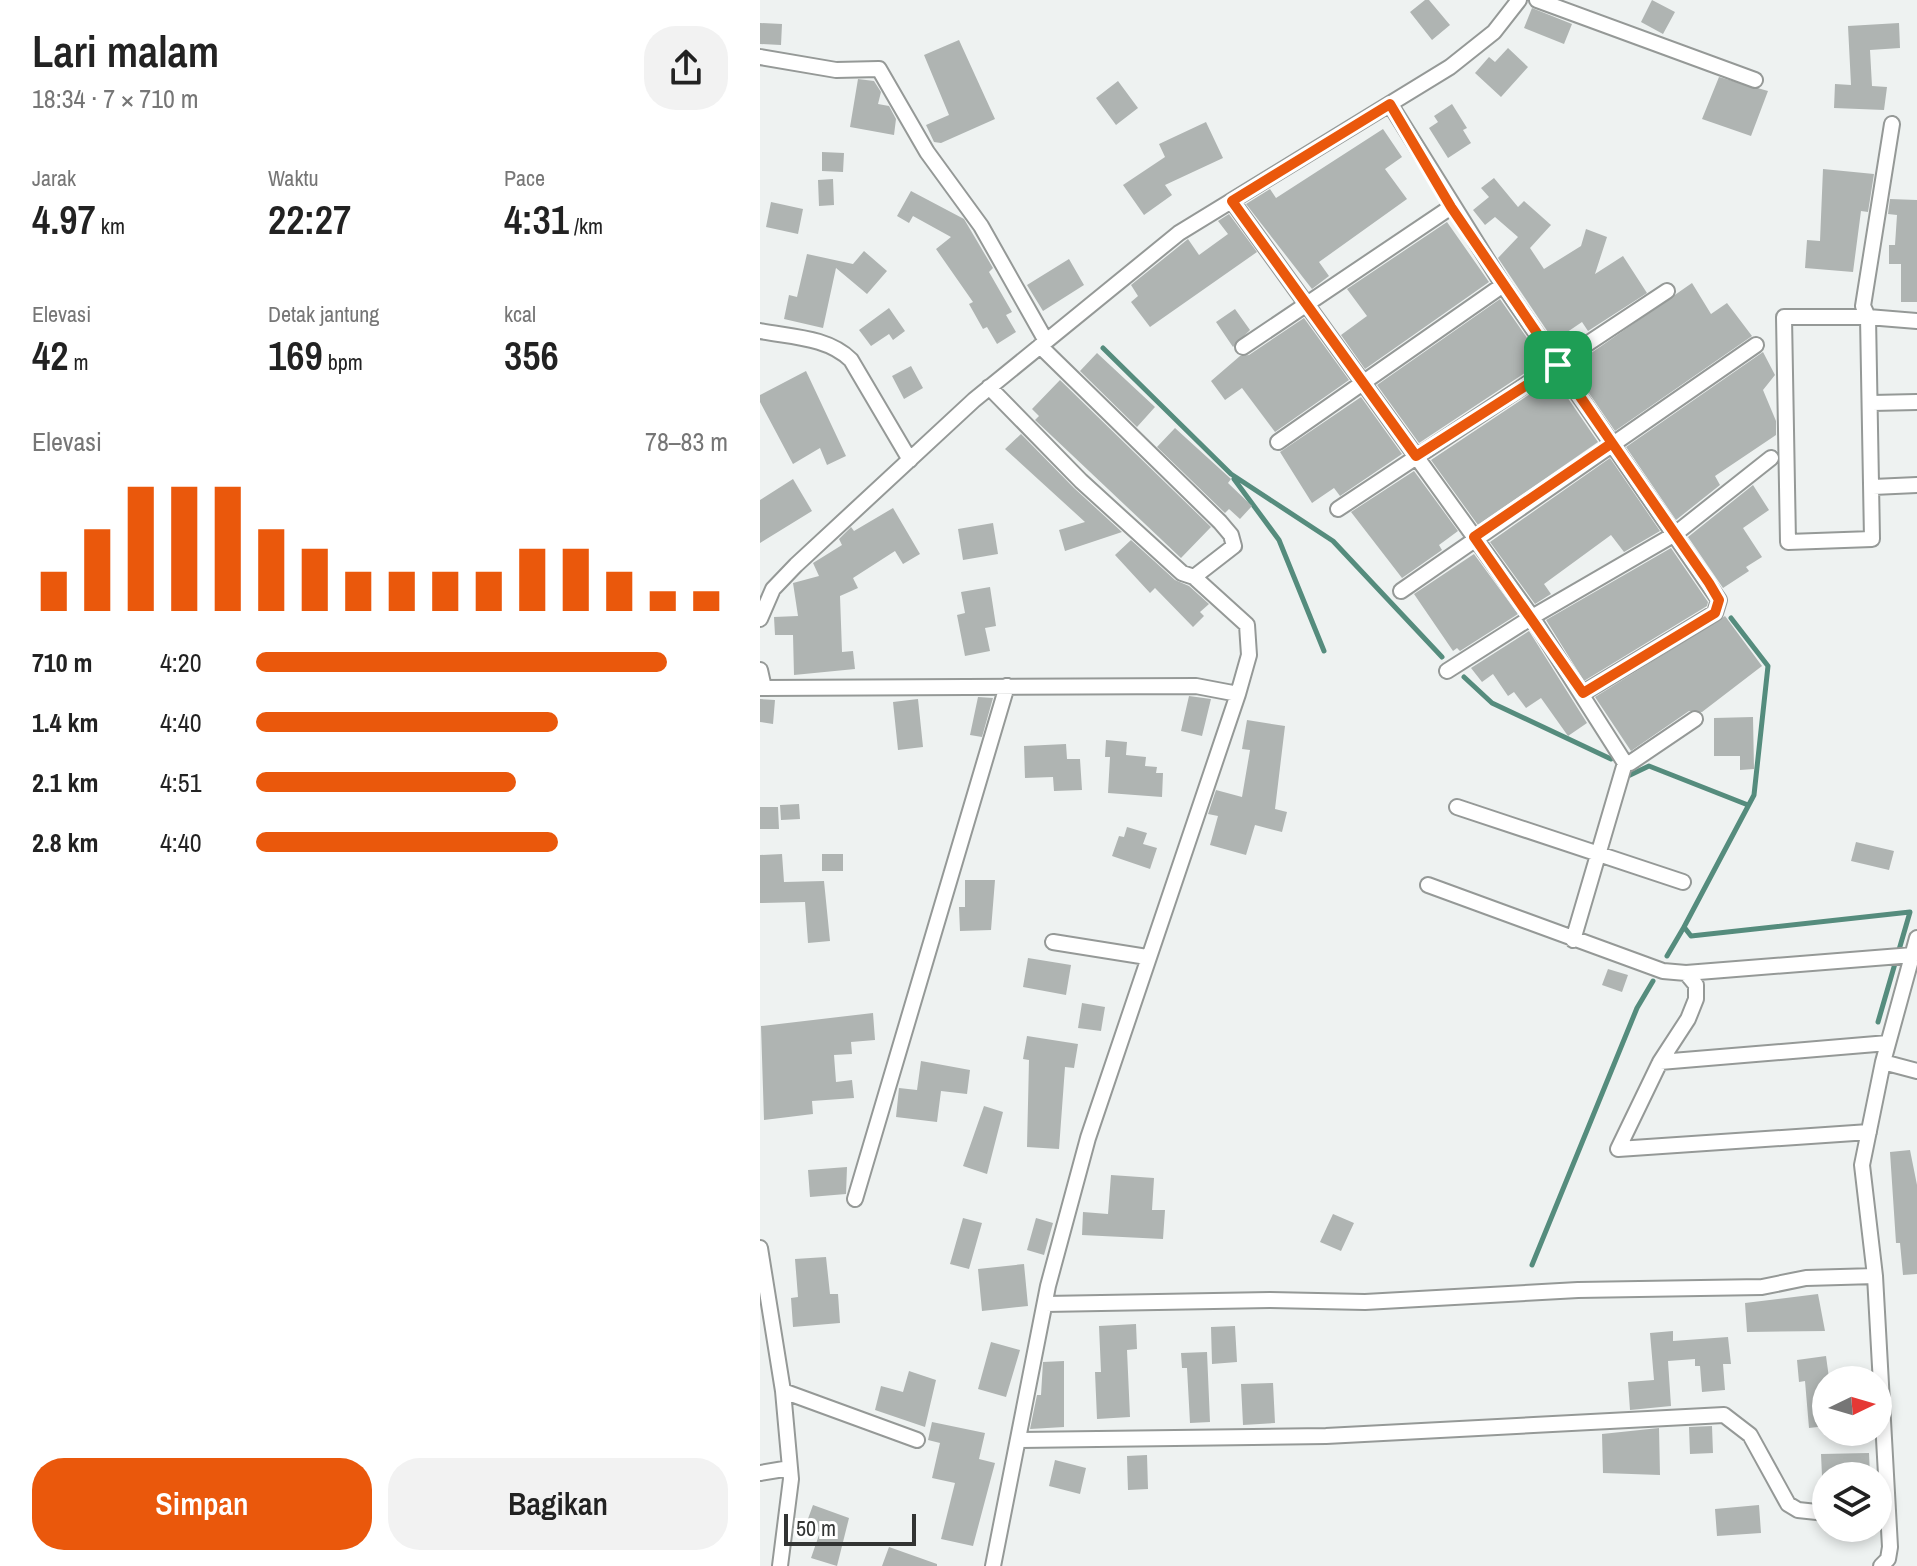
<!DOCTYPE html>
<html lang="id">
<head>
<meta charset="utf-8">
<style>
  body { margin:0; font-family:"Archivo Narrow",sans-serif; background:#f2f2f2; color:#222; height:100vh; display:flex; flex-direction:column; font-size:30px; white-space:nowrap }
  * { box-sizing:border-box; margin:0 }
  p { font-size:26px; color:#767676 }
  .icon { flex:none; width:44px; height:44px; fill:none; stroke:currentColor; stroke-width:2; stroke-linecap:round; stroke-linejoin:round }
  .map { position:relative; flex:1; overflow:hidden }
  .panel { display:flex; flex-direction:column; background:#fff; width:760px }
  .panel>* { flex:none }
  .needle { width:52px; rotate:85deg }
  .fabs { position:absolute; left:1052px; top:1366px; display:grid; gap:16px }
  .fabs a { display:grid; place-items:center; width:80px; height:80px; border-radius:50%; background:#fff; box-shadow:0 4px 12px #0003; font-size:40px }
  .scale { position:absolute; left:24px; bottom:20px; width:132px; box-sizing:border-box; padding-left:8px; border:4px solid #323433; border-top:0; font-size:22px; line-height:28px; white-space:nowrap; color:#323433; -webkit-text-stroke:6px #fff; paint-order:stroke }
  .pin { position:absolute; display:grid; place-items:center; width:68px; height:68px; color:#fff; margin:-34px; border-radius:16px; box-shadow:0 4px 12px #0006 }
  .round { display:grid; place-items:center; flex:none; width:84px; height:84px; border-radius:32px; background:#f2f2f2 }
  .headline { display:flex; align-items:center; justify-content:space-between; height:136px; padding:0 32px }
  h1 { font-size:44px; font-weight:600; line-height:60px }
  .stats { display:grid; grid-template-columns:repeat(3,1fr); gap:12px; height:136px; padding:8px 32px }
  .stats div { display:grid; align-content:center }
  .stats b { font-size:40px; font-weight:600 }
  .stats small { font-size:22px; font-weight:400 }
  .stats p { font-size:22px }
  .chart { height:224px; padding:16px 32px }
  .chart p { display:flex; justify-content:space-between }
  .chart svg { width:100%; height:144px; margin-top:8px; stroke:#ea580c; stroke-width:6 }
  .action { display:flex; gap:16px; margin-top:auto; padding:16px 32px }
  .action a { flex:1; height:92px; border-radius:32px; background:#ea580c; color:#fff; font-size:32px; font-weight:600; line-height:92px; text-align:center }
  .action a+a { background:#f2f2f2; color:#222 }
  ul { padding:0 32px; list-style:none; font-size:26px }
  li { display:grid; grid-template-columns:128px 96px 1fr; align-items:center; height:60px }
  li i { height:20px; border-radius:10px; background:#ea580c }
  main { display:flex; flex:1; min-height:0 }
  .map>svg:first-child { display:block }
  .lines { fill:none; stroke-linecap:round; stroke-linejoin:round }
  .stream { stroke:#558c7d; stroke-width:5 }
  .building { fill:#afb4b2 }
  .minor-casing { stroke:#959997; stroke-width:18 }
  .minor { stroke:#fff; stroke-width:14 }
  .route-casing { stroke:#fff; stroke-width:16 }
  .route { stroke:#ea580c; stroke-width:10 }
</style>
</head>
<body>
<main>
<section class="panel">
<div class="headline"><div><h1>Lari malam</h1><p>18:34 · 7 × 710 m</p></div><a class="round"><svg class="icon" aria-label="share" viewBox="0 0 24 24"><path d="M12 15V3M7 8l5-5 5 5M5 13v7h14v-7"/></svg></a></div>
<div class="stats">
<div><p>Jarak</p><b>4.97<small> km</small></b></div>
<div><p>Waktu</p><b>22:27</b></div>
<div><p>Pace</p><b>4:31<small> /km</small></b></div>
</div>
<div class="stats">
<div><p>Elevasi</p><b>42<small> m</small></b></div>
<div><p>Detak jantung</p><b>169<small> bpm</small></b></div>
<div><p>kcal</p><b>356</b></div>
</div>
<div class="chart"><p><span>Elevasi</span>78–83 m</p>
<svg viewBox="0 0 160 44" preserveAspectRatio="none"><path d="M5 44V32M15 44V19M25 44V6M35 44V6M45 44V6M55 44V19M65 44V25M75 44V32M85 44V32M95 44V32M105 44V32M115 44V25M125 44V25M135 44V32M145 44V38M155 44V38"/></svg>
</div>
<ul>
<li><b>710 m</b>4:20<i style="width:87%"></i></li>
<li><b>1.4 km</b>4:40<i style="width:64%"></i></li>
<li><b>2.1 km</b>4:51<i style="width:55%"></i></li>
<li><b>2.8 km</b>4:40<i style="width:64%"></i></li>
</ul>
<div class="action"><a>Simpan</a><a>Bagikan</a></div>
</section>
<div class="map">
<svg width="1157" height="1566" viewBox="0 0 1157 1566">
  <rect width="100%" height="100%" fill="#eef2f1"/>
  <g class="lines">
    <path class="stream" d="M343 348 471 474 573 541 682 657
      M474 479 519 540 564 651
      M704 677 732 703 851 759
      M868 776 889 766 988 805
      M924 927 994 795 1008 666 971 618
      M907 956 924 927 931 936 1150 912 1118 1022
      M772 1265 877 1008 893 981"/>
  </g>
  <path class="building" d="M665 0H669L690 25 672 40 650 12Z
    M892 0 915 12 903 34 881 22Z
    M772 8 812 24 804 44 764 28Z
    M0 23 22 24 21 45 0 44Z
    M1139 23 1140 48 1110 50 1112 86 1127 87 1124 110 1074 108 1075 84 1091 85 1088 26Z
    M199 40 235 119 181 143 174 142 166 125 189 115 164 55Z
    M748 48 768 67 741 97 715 73 729 57 735 62Z
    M959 77 1008 91 991 136 942 119Z
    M98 79 114 81 121 92 118 104 129 106 136 119 134 135 90 127Z
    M358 81 378 108 356 125 336 98Z
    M692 104 707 128 703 130 711 143 688 158 669 128 678 122 674 116Z
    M446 122 463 158 405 185 412 195 384 215 363 185 405 157 399 144Z
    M623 129 642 157 625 169 647 199 559 262 569 276 552 289 486 204 510 189 516 198Z
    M62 152 84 153 83 172 62 171Z
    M1063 169 1114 174 1108 212 1101 211 1093 272 1045 268 1047 240 1060 241Z
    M734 178 758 207 764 201 791 225 770 248 784 269 821 246 826 229 847 237 835 274 863 256 887 293 828 331 822 322 794 341 738 258 758 237 735 217 725 225 713 210 729 197 721 188Z
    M73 179 74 205 59 206 58 180Z
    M151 191 204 219 233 268 229 272 252 312 246 315 256 332 237 344 227 327 223 329 209 304 213 302 176 249 191 237 153 216 149 223 137 216Z
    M1130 199 1157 200V302H1141V264H1129V245H1135L1137 215 1128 214Z
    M11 202 43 209 38 234 6 227Z
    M469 214 497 252 390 327 371 302 378 296 371 285 428 239 439 255 468 234 458 221Z
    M687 222 729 282 605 369 581 335 607 316 587 289Z
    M104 251 127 271 107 294 76 268 63 328 24 319 29 295 37 297 47 254 93 264Z
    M309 259 324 285 283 311 267 285Z
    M932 283 951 314 967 303 992 336 855 431 811 367Z
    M740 299 783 361 659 443 617 385Z
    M129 308 145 331 133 340 129 334 111 346 99 330Z
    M475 309 490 330 473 347 456 322Z
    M544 318 589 380 515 432 482 388 465 400 451 381 480 356 489 355Z
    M1003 352 1015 375 1003 390 1016 421V435L955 476 960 485 916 520 866 447Z
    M337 353 395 407 377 427 320 371Z
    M151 366 163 388 144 399 132 376Z
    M46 371 86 456 67 465 60 448 33 464 0 402V395Z
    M794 378 838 442 718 525 671 460Z
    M300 380 451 527 421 558 275 420 279 416 272 409Z
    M601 397 642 454 580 496 574 488 552 503 520 452Z
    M415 428 471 479 468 483 492 506 480 519 469 509 465 513 397 447Z
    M261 434 314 488 362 532 305 551 299 530 325 522 245 449Z
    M850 458 900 531 864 552 851 535 784 584 791 594 775 604 730 542Z
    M654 471 698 531 679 545 682 550 642 578 591 512Z
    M33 479 52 511 0 543V500Z
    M993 485 1009 510 983 528 1002 557 986 567 989 571 963 588 928 537Z
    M133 508 160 554 143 564 135 551 93 578 98 588 80 596 82 652 93 651 95 669 34 675 33 635H15L14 617 38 616 33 583 59 576 53 563 82 545 79 539 91 527 94 531Z
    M233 523 238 554 203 560 198 529Z
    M371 540 415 580 429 586 449 604 440 612 444 616 433 627 395 588 390 593 355 555Z
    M911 548 948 602 947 606 824 681 786 620Z
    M714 554 758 614 700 651 697 648 693 651 654 594Z
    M230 587 236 626 225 628 230 651 205 656 197 615 205 613 201 592Z
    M965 616 1002 666 942 712 929 711 871 751 835 697Z
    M769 631 827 723 808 736 781 698 766 708 754 692 748 696 733 674 722 682 711 668Z
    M429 696 451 699 442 736 421 731Z
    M218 697 233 698 222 737 210 735Z
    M0 699 15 700 13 724 0 722Z
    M158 699 163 747 138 750 133 702Z
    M993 717 994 769 980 770V756H954V718Z
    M487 720 525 726 515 809 527 812 522 832 495 825 486 855 450 845 458 816 448 814 456 790 482 797 490 750 482 749Z
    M346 740 367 742 366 755 386 757 385 766 397 767 396 773H403L402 797 348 793 350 757H345Z
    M306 744 307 759H320L322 790 294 791 293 777 265 778 264 746Z
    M39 804 40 819 21 820 20 805Z
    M0 807H18L19 829H0Z
    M367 827 387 833 383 844 397 848 390 869 352 856 359 836 364 837Z
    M1096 842 1134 851 1129 870 1091 861Z
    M22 854 24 882 64 881 70 941 48 943 45 902 0 903V855Z
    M62 854H83V871H62Z
    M205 880H235L231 930 200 931 199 907H205Z
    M268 958 311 965 306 995 263 987Z
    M848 969 868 975 862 992 842 985Z
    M322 1003 345 1007 341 1031 318 1028Z
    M113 1013 115 1040 91 1042 92 1054 74 1055 76 1082 92 1080 94 1098 52 1101 53 1114 4 1120 1 1026Z
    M267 1036 318 1044 314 1068 305 1067 299 1149 267 1147 269 1060 263 1059Z
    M161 1061 210 1070 207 1094 181 1091 177 1122 136 1117 139 1088 157 1090Z
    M224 1106 243 1112 227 1174 203 1166Z
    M1150 1150 1157 1185V1274L1143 1275 1140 1243H1136L1130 1152Z
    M87 1167 86 1194 50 1197 48 1170Z
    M351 1175 394 1178 392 1210H405L403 1239 322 1235 323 1212 348 1214Z
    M573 1214 594 1223 581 1251 560 1242Z
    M203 1218 222 1223 209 1269 190 1264Z
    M276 1218 293 1223 284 1255 267 1250Z
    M66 1257 70 1294H78L80 1323 33 1327 31 1298 38 1297 35 1259Z
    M264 1264 268 1306 222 1311 218 1269Z
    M1058 1294 1065 1331 987 1332 985 1303Z
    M376 1324 377 1349 367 1350 370 1417 337 1419 335 1372H341L339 1326Z
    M475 1326 477 1362 452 1364 451 1327Z
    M913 1331V1341L968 1337 971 1364H963L965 1390 942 1392 940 1366H935V1359L908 1361 911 1406 870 1410 868 1382 894 1380 890 1333Z
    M231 1342 260 1350 246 1397 218 1389Z
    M447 1352 450 1422 430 1423 427 1368H422L421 1353Z
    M1066 1356 1069 1378H1066V1426L1049 1428 1045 1381 1039 1382 1037 1360Z
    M304 1361V1427L270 1429 277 1395H281L283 1362Z
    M149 1371 176 1380 165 1427 115 1410 121 1386 143 1392Z
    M513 1383 515 1423 483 1425 481 1384Z
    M172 1422 225 1433 219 1459 235 1463 213 1546 181 1539 195 1483 172 1478 180 1443 168 1440Z
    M952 1426 953 1453 930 1454 929 1427Z
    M899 1428 900 1475 843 1473 842 1434Z
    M1109 1453 1110 1476H1062L1061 1454Z
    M387 1455 388 1489 368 1490 367 1456Z
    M295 1460 326 1468 320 1494 289 1486Z
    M53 1505 89 1518 77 1566 51 1558 60 1532 45 1527Z
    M999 1505 1001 1533 957 1536 955 1509Z
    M129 1547 177 1564V1566H122Z"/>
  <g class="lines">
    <defs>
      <path id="minor" d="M777 0 995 80
        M0 57 76 70 119 69 167 152 221 226 286 341
        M630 104 743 285 959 600 955 613 823 693
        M1132 124 1103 306 1108 317 1157 321
        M472 201 772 617 865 763H870L935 719
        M1024 317H1108L1112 539 1028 542Z
        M0 331C31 337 68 337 91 360L150 460
        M483 347 691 207
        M229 387 321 481 422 573 434 577 474 546 471 535 460 522 280 346
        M1112 403 1157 402
        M518 442 743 285
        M1113 487 1157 485
        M578 509 907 291
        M434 577 487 625 489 655 478 694
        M641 591 996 345
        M0 619 13 589 36 565 214 400 419 233 690 67 734 32 759 0
        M0 670 4 688
        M687 671 772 617 915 534 1011 458
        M0 688 436 686 478 694 328 1138 288 1286 233 1566
        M697 807 923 882
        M668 885 903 971 926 973 1153 955
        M813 940 865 763
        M293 942 387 957
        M926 973 936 985V999L928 1019 900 1062 858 1149 1109 1132
        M900 1062 1128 1043
        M1123 1062 1157 1071
        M95 1199 247 686
        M0 1248 23 1391 31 1479 20 1566
        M285 1304 510 1300 605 1302 818 1290 1002 1287 1046 1278 1115 1276
        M23 1391 157 1440
        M260 1440 566 1436 964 1415 990 1435 1028 1504 1038 1510 1066 1513
        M0 1473 30 1468
        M1121 1566 1128 1559 1130 1547 1115 1276 1102 1165 1123 1062 1157 938"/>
    </defs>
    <use href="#minor" class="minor-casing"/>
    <use href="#minor" class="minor"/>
  </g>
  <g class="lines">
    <defs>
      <path id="route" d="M798 365 656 456 472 201 630 104 691 207 852 443 714 537 823 693 955 613 959 600 949 583 798 365"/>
    </defs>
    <use href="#route" class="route-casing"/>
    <use href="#route" class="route"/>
  </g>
</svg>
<div class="fabs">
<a><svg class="needle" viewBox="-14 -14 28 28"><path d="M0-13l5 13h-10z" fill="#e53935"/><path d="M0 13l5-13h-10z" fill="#767676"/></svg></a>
<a><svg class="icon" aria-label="layers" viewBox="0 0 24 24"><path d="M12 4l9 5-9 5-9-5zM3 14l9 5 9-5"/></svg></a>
</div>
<div class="scale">50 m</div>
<div class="pin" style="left:798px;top:365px;background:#1e9e55"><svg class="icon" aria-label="arrive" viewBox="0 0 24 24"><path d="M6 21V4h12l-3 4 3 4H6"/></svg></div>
</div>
</main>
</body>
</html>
